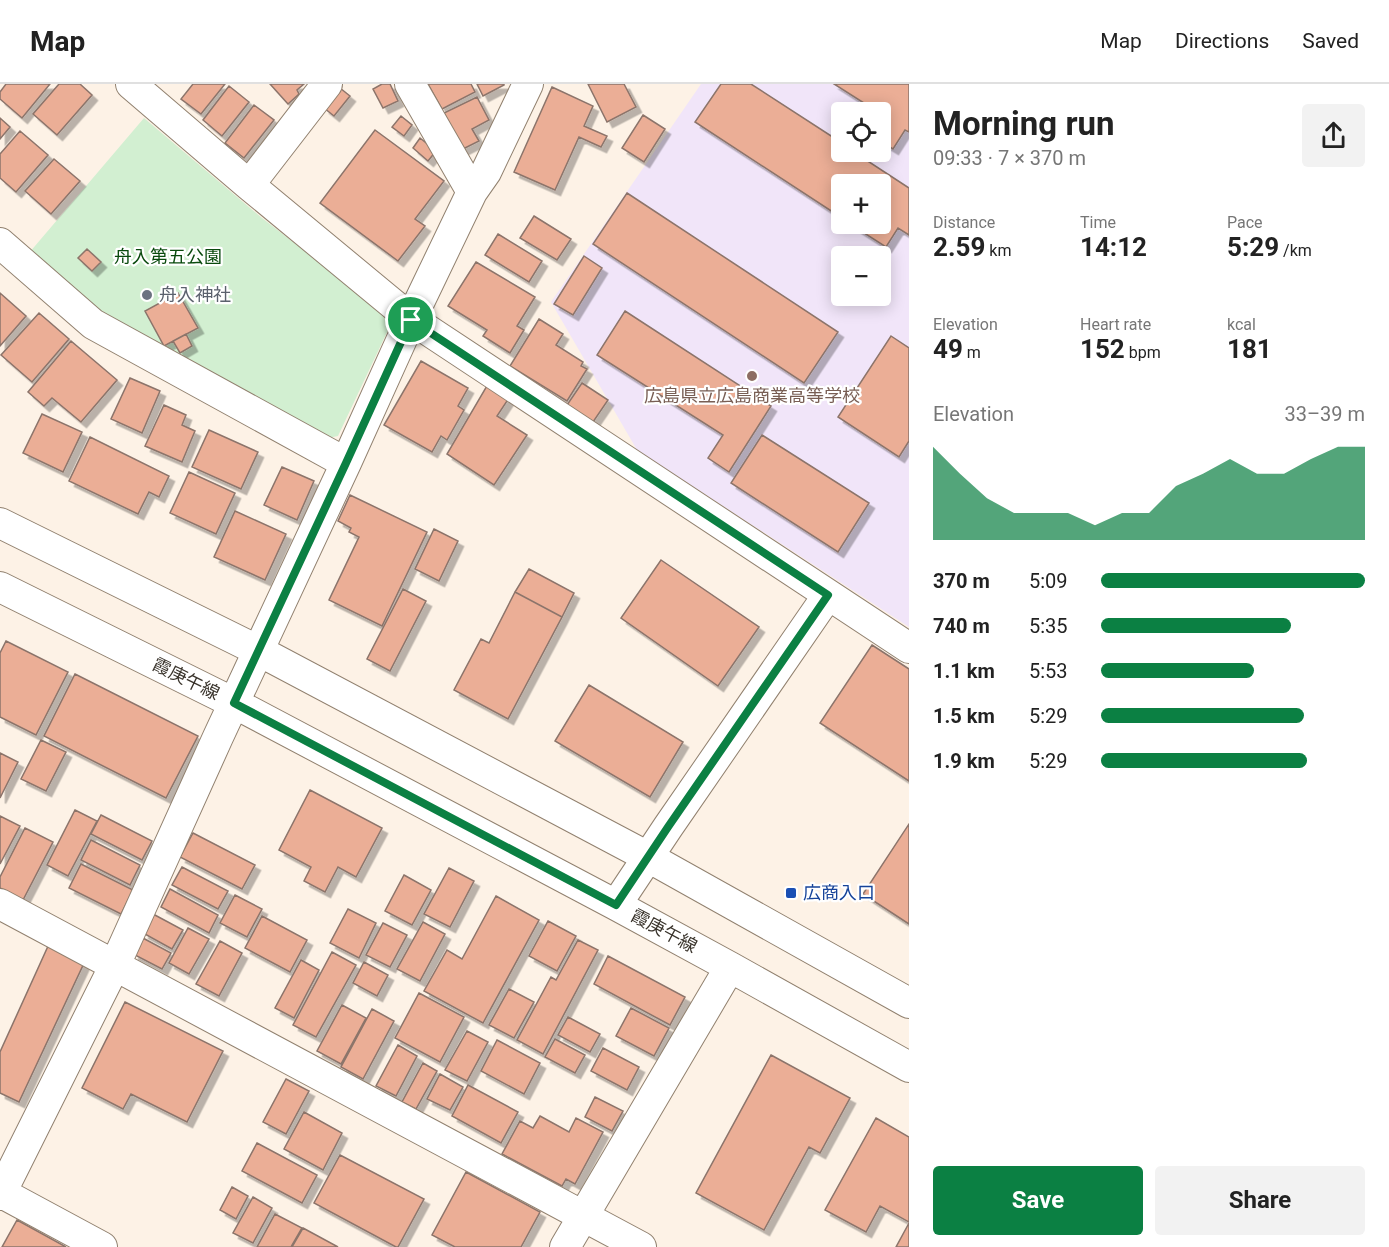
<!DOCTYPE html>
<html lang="en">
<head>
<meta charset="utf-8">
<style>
  body { margin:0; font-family:Roboto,"Noto Sans JP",sans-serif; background:#f2f2f2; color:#222; height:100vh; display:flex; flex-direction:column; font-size:22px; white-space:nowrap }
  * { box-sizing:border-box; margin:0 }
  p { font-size:20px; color:#767676 }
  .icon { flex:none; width:33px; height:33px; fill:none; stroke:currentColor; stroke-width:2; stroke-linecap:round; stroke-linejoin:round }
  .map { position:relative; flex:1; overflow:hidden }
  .side { display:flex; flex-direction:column; background:#fff; width:480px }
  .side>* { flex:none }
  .fabs { position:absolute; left:831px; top:18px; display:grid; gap:12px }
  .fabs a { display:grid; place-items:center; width:60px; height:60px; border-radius:6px; background:#fff; box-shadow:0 3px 15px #0003; font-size:30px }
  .pin { position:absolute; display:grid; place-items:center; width:51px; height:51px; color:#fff; margin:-26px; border:3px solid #fff; border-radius:50%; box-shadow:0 2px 6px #0007 }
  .round { display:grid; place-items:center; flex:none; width:63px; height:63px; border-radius:6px; background:#f2f2f2 }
  .summary { display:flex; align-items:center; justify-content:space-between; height:102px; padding:0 24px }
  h1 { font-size:33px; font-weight:700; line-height:45px }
  .figures { display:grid; grid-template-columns:repeat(3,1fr); gap:9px; height:102px; padding:6px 24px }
  .figures div { display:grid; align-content:center }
  .figures b { font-size:26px; font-weight:700 }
  .figures small { font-size:16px; font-weight:400 }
  .figures p { font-size:16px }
  .chart { height:168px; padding:12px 24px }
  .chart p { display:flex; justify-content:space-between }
  .chart svg { width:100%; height:108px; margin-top:6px; fill:#0b8043; opacity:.7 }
  .action { display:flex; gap:12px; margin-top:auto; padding:12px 24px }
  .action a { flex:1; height:69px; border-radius:6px; background:#0b8043; color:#fff; font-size:24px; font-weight:700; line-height:69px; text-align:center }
  .action a+a { background:#f2f2f2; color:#222 }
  ul { padding:0 24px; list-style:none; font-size:20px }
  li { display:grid; grid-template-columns:96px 72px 1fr; align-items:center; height:45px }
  li i { height:15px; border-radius:8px; background:#0b8043 }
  header { display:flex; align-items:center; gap:36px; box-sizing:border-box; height:84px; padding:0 30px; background:#fff; border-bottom:2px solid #e0e0e0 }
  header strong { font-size:28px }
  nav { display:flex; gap:33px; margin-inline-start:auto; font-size:21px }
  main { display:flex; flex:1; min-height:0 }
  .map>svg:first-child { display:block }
  .education { fill:#f1e5f9; fill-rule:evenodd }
  .green { fill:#d2efd1 }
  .building { fill:#ebae96; stroke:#8c746b; stroke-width:1.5; filter:url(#shadow) }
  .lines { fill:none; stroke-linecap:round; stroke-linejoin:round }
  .minor-casing { stroke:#91816f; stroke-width:32 }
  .minor { stroke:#fff; stroke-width:30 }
  .route-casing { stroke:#fff; stroke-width:12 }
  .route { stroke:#0b8043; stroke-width:8 }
  .worship-dot { fill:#6b7280; stroke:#fff; stroke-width:2 }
  .education-dot { fill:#8d6e63; stroke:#fff; stroke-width:2 }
  .transit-dot { fill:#1a4fb4; stroke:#fff; stroke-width:2 }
  .labels { text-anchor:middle; stroke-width:4.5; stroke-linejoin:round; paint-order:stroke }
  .park-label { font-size:18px; fill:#094a0d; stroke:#fff }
  .worship-label { font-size:18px; fill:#5b616d; stroke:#fff; text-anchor:start }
  .education-label { font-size:18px; fill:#785e54; stroke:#fff }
  .street-label { font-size:18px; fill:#39332b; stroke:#fff }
  .transit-label { font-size:18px; fill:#164399; stroke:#fff; text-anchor:start }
</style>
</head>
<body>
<header>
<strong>Map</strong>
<nav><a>Map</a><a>Directions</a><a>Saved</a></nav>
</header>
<main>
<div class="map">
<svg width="909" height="1163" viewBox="0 0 909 1163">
  <defs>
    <filter id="shadow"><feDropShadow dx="5.5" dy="5.5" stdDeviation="0" flood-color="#0004"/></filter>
  </defs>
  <rect width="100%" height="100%" fill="#fdf2e6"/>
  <path class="education" d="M701 0H909V543L637 366 551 218ZM842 28H880V68H842ZM842 100H880V140H842ZM842 172H880V212H842Z"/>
  <path class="green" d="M144 34 262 134 385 229 389 244 338 352 328 354 115 247 29 169Z"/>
  <path class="building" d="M6 0H50L22 34 0 15V8Z
    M59 0H80L92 11 57 51 33 30Z
    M193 0H225L201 30 181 15Z
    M270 0H304L297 6 299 10 288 20Z
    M382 0H390L398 17 383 24 373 5Z
    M428 0H471L475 8 442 25Z
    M477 0H504V1L483 12Z
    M588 0H624L636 23 607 38Z
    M721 0H751L842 59V68H854L909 104V151L898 144 886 163 850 140H880V100H842V134L695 38Z
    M834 0H909V48L905 46 893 65 880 57V51L890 36 880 30V28H878Z
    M229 2 249 18 222 52 203 36Z
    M552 3 593 22 584 42 607 52 601 63 579 53 555 106 514 88Z
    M340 4 350 12 334 32 324 24Z
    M477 13 489 36 472 45 479 57 463 65 444 29Z
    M254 21 274 36 244 74 225 59Z
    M643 31 665 45 644 78 622 64Z
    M401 32 412 41 404 52 392 43Z
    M0 34 10 43 0 55Z
    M375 46 444 97 415 135 425 142 398 177 320 119Z
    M20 47 48 71 16 108 0 94V70Z
    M420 54 436 67 428 77 413 64Z
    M54 75 80 97 51 130 25 107Z
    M627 109 838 248 804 299 593 160Z
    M534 132 571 155 557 176 520 154Z
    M498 150 542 177 529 198 485 171Z
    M87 165 101 178 92 187 78 174Z
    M584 172 602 184 573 231 554 220Z
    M476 178 535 213 517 242 524 246 510 269 483 252 487 246 448 222Z
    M0 209 26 232 0 262Z
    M178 209 198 244 164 262 145 227Z
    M625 227 771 322 729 388 708 374 723 351 597 271Z
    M39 229 69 255 32 298 1 271Z
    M539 235 563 250 556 261 583 278 581 282 587 285 567 317 510 282Z
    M186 250 192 262 180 269 173 257Z
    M891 252 909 264V357L899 373 838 333Z
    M71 257 117 296 81 338 52 314 44 322 28 308Z
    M421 277 468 304 458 322 464 326 447 356 441 352 432 368 384 341Z
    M130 294 160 307 142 349 111 335Z
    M582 299 608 316 593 338 567 321Z
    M488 300 509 314 497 332 527 351 494 401 447 370Z
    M164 321 186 331 182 341 195 347 182 378 145 362Z
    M42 330 82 348 63 388 23 369Z
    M209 346 258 368 241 405 192 383Z
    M762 351 869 419 838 468 731 399Z
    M90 353 169 392 159 413 149 408 138 430 69 397Z
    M282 383 314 397 297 436 264 421Z
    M189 388 235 409 216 450 170 429Z
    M350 411 427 448 382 542 329 516 359 453 349 448 351 444 338 437Z
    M235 427 286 450 265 496 214 473Z
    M434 445 458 457 439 497 415 485Z
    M661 476 759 543 718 602 621 534Z
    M529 485 574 509 562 533 515 508Z
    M403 505 426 517 390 587 367 575Z
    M515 508 562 533 508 635 454 606 481 555 489 559Z
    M6 557 68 588 36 651 0 633V569Z
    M872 561 909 585V697L820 639Z
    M75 590 198 652 166 714 44 652Z
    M589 601 683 658 650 713 555 657Z
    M41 656 66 668 46 707 21 695Z
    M0 669 18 678 0 714Z
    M310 706 382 744 356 793 338 783 325 808 304 797 311 783 279 766Z
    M75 726 97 737 68 792 47 781Z
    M101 731 152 757 142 776 91 750Z
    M0 732 20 742 0 780Z
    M909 740V840L863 810Z
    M25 744 53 758 23 816 0 804V793Z
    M193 749 255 781 242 805 180 773Z
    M91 756 140 781 130 801 81 776Z
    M81 780 133 806 121 830 69 804Z
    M182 783 228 807 218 825 172 801Z
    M449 784 474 797 450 843 424 830Z
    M404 791 431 806 412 841 385 827Z
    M170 805 218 831 209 849 161 823Z
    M235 811 262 825 247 853 220 839Z
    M496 812 539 836 483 939 424 907 447 866 462 875Z
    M348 825 376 839 359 874 330 859Z
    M153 830 183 846 172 865 143 849Z
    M262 832 307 856 290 888 245 864Z
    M548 837 576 852 557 887 529 872Z
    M423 838 445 850 420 897 397 885Z
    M383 839 407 851 390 883 366 871Z
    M188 844 209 855 189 890 169 879Z
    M141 853 171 869 162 885 133 870Z
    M578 856 598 866 543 970 517 956 551 893 556 896Z
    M220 857 242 869 219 912 196 900Z
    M49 860 85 877 19 1018 0 1009V968Z
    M332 868 356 881 316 953 293 941Z
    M608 872 685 913 670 941 594 900Z
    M301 876 319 886 294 934 275 924Z
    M364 878 388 891 377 912 353 899Z
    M509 905 534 918 514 954 489 941Z
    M419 909 464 933 440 978 395 954Z
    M125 918 223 967 187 1038 131 1010 123 1025 82 1004Z
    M342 921 366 934 341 980 317 967Z
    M631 924 669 944 654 972 616 952Z
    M372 925 394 937 363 995 341 983Z
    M568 933 600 950 590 968 558 951Z
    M467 947 488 958 467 997 445 986Z
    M555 955 585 971 575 989 545 973Z
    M497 956 540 979 524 1010 481 987Z
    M398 961 417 972 396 1012 376 1002Z
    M603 964 639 983 627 1006 591 987Z
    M771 971 850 1014 820 1069 809 1063 764 1146 696 1109Z
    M423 979 437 987 416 1025 402 1018Z
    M440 990 463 1003 450 1026 427 1015Z
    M286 995 309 1007 286 1050 263 1038Z
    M468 1001 518 1028 501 1059 452 1032Z
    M595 1013 623 1027 612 1047 585 1033Z
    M304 1028 342 1049 323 1086 284 1065Z
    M540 1032 569 1048 576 1034 603 1048 575 1100 566 1095 562 1102 502 1070 520 1037 533 1044Z
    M876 1034 909 1053V1138L880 1122 866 1148 825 1126Z
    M257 1059 317 1091 302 1119 242 1087Z
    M340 1071 424 1115 398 1163H396L314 1119Z
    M466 1088 540 1128 521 1163H455L432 1151Z
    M232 1103 248 1112 236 1135 220 1126Z
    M253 1113 272 1124 253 1159 233 1149Z
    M275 1130 302 1144 291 1163H257Z
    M17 1136 66 1163H2Z
    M909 1139V1163H896Z
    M303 1144 338 1163H292Z"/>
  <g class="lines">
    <defs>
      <path id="minor" d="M131 0 249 101 411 235 909 564
        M249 101 327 0
        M472 108 486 88 528 0
        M0 159 93 240 346 379
        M0 439 259 567 648 773 909 919
        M0 503 234 619 616 821 730 883 909 983
        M0 820 641 1163
        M616 821 668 743 828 511
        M0 1108 102 1163
        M0 1111 115 881 218 653 346 379 411 235 472 108 410 0
        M565 1163 730 883"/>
    </defs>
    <use href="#minor" class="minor-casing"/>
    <use href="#minor" class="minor"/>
  </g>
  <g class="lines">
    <defs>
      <path id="route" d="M411 236 828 511 668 743 616 821 234 619 346 379Z"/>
    </defs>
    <use href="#route" class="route-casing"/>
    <use href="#route" class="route"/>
  </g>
  <circle class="worship-dot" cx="147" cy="211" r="6"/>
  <circle class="education-dot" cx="752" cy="292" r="6"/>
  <rect class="transit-dot" x="785" y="803" width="12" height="12" rx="3"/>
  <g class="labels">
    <g class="park-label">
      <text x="168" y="179">舟入第五公園</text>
    </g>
    <g class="worship-label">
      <text x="159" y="217">舟入神社</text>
    </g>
    <g class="education-label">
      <text x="752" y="318">広島県立広島商業高等学校</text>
    </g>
    <g class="street-label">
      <text transform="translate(186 595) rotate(26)" y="6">霞庚午線</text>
      <text transform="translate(664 847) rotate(28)" y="6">霞庚午線</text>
    </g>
    <g class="transit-label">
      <text x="803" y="815">広商入口</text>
    </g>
  </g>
</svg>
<div class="fabs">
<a><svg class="icon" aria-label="locate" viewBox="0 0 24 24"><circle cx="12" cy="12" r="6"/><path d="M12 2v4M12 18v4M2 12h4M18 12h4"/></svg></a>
<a>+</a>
<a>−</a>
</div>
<div class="pin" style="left:411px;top:236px;background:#1e9e55"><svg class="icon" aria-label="arrive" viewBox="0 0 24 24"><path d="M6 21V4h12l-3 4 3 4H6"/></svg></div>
</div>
<section class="side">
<div class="summary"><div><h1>Morning run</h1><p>09:33 · 7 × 370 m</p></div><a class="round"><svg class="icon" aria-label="share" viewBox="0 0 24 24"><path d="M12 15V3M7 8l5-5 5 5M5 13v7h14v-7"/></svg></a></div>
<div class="figures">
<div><p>Distance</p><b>2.59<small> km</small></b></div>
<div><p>Time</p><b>14:12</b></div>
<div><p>Pace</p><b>5:29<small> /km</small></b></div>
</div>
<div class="figures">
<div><p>Elevation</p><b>49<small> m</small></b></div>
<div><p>Heart rate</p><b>152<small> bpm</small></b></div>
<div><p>kcal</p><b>181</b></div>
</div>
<div class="chart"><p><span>Elevation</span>33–39 m</p>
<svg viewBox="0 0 160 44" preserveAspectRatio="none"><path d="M0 44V6L10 17L20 27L30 33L40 33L50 33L60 38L70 33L80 33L90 22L100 17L110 11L120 17L130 17L140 11L150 6L160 6V44z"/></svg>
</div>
<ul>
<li><b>370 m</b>5:09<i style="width:100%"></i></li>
<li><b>740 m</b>5:35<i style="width:72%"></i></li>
<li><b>1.1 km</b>5:53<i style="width:58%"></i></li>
<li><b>1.5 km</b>5:29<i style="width:77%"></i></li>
<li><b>1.9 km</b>5:29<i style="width:78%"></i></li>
</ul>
<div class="action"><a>Save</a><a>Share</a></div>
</section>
</main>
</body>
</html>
